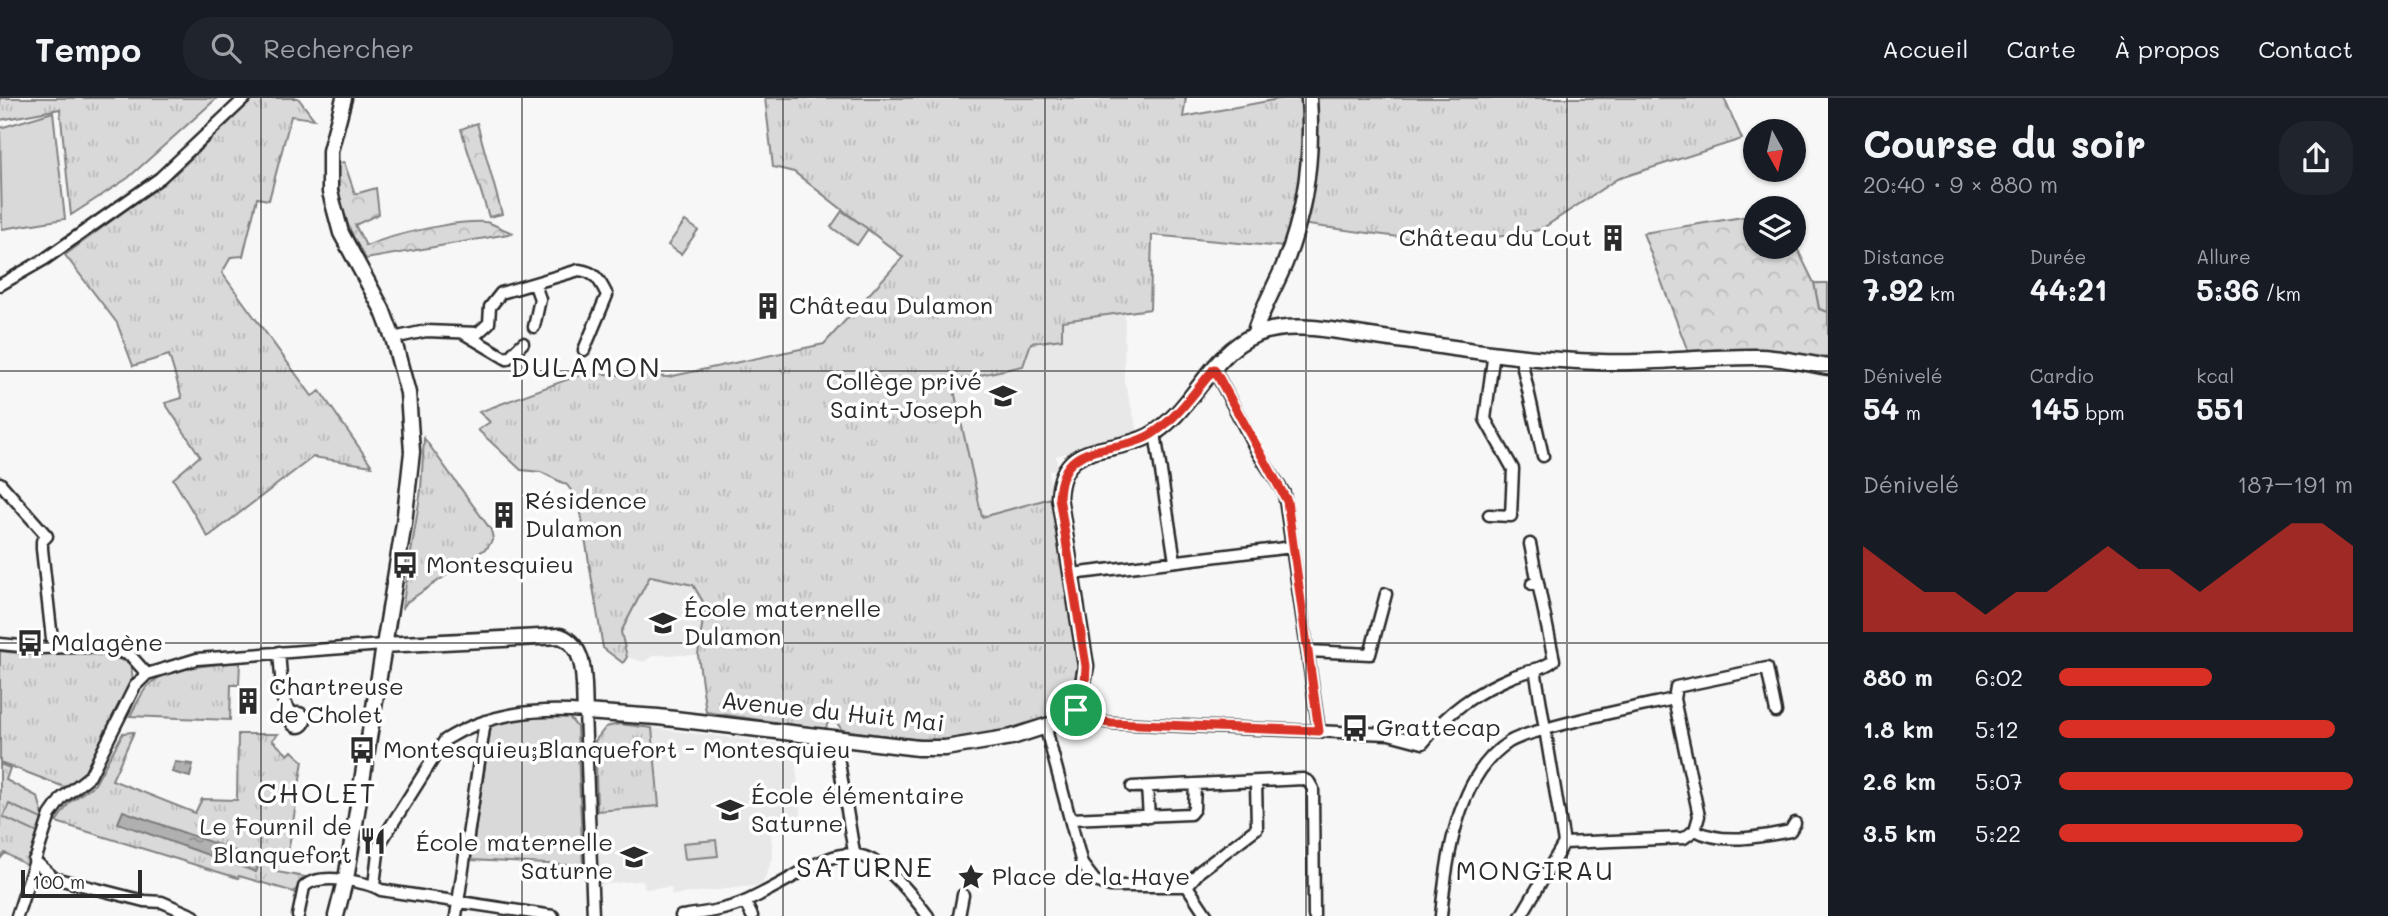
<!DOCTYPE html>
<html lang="fr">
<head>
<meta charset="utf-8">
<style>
  body { margin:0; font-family:Mali,sans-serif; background:#20242c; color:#f1f3f6; height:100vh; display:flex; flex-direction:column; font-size:26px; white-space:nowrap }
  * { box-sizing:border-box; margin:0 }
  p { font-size:23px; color:#9ea1a6 }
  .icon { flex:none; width:38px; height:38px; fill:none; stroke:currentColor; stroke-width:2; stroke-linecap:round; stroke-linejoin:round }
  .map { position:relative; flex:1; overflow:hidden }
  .sheet { display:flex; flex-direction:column; background:#171b24; width:560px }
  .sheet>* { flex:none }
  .needle { width:46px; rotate:172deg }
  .buttons { position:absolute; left:1743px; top:21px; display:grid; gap:14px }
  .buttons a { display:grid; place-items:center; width:63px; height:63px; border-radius:50%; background:#171b24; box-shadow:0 2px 5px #0004; font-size:35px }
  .scale { position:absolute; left:21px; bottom:18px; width:121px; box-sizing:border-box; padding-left:7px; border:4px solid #2b2b2b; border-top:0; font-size:19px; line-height:24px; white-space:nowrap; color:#2b2b2b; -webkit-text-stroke:5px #fff; paint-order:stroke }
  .pin { position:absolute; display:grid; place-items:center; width:60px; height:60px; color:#fff; margin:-30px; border:4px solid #fff; border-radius:50%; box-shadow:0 2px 7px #0007 }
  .round { display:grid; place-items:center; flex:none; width:74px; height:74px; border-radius:28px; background:#20242c }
  .summary { display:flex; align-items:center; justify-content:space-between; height:119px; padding:0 35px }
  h1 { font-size:38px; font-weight:700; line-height:52px }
  .stats { display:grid; grid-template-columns:repeat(3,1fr); gap:10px; height:119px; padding:7px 35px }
  .stats div { display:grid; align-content:center }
  .stats b { font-size:30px; font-weight:700 }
  .stats small { font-size:19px; font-weight:400 }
  .stats p { font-size:19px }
  .chart { height:196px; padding:14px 35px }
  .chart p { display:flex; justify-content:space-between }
  .chart svg { width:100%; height:126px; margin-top:7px; fill:#d93025; opacity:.7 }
  ul { padding:0 35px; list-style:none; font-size:23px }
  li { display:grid; grid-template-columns:112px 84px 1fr; align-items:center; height:52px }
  li i { height:18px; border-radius:9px; background:#d93025 }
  header { display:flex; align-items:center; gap:42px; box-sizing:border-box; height:98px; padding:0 35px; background:#171b24; border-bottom:2px solid #363941 }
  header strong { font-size:33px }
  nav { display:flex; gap:38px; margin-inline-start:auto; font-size:24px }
  .search { width:490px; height:63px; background:#20242c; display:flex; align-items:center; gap:18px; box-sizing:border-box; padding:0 24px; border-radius:28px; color:#9ea1a6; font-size:26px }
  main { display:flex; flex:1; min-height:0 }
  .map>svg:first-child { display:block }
  .built { fill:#e8e8e8 }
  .grass { fill:url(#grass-tufts); stroke:#828282; stroke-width:2 }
  .forest { fill:url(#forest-crowns); stroke:#828282; stroke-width:2 }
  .garden { fill:#d9d9d9; stroke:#828282; stroke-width:2 }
  .water { fill:url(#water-ripples); stroke:#7b7b7b; stroke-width:2 }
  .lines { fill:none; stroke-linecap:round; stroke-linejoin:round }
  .street-casing { stroke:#2b2b2b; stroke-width:15 }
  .secondary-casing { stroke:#2b2b2b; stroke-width:19 }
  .street { stroke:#fff; stroke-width:10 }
  .secondary { stroke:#fff; stroke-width:14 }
  .route-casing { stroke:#fff; stroke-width:14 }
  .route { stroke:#d93025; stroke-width:9 }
  .grid { fill:none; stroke:#2b2b2b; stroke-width:2; stroke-opacity:0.55 }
  .labels { text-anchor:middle; stroke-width:7; stroke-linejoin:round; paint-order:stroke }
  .poi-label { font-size:24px; fill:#2b2b2b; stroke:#fff; text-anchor:start }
  .street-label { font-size:24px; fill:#2b2b2b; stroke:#fff }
  .neighbourhood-label { font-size:26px; letter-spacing:2px; fill:#2b2b2b; stroke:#fff }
  .quarter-label { font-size:28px; letter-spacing:2px; fill:#2b2b2b; stroke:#fff }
</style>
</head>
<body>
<header>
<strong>Tempo</strong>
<div class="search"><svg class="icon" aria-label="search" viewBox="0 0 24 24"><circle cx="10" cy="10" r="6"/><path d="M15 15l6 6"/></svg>Rechercher</div>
<nav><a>Accueil</a><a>Carte</a><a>À propos</a><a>Contact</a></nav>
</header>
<main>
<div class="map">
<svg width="1828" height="818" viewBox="0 0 1828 818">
  <defs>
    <pattern id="grass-tufts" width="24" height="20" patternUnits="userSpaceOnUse" patternTransform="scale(1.75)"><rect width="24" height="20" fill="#d9d9d9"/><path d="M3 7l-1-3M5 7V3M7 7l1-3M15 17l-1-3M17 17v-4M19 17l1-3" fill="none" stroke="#bababa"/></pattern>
    <pattern id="forest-crowns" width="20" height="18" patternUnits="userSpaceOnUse" patternTransform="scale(1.75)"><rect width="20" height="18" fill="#d9d9d9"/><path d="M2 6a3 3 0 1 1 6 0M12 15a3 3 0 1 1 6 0" fill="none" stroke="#bababa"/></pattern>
    <pattern id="water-ripples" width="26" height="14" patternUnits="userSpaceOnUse" patternTransform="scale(1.75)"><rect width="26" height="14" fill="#b0b0b0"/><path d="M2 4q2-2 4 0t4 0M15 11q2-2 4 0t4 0" fill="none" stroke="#8f8f8f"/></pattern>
  </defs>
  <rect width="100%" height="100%" fill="#f7f7f7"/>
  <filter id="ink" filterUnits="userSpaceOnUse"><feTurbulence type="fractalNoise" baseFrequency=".0143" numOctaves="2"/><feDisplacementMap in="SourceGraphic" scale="14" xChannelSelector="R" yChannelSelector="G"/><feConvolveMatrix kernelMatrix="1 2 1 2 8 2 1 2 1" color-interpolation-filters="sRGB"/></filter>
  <g filter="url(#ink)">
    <path class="built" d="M1125 214 1124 283 1139 337 1056 358 1058 370 1049 373 1051 400 982 419 952 283 1023 268 1031 245 1062 223Z
      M650 478 693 487 705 507 698 557H654L644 564 627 559 621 534Z
      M652 630 794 648 801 717 770 721 773 760 762 787 672 797 671 789 645 791 643 782 599 787 597 713 659 708Z"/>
    <path class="grass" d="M0 0H217L128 80 71 117 60 11 0 22Z
      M254 0H298L314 21 291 18 269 102 257 100 243 158 231 159 222 175 312 298 320 293 372 368 313 359 208 439 173 381 200 358 165 305 182 300 169 257 133 268 117 225 65 157 176 75Z
      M765 0H1186L1183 19 1284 0H1724L1742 41 1617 81 1540 132 1452 146 1293 125 1284 149 1152 137 1150 211 1062 223V241L1031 245 1023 268 952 283 982 419 1051 400 1079 557 1080 579 1066 608 1055 618 1039 626 970 640 928 643 842 632 837 625 828 624 826 630 822 631 706 614 698 557 705 507 693 487 650 478 621 534 627 559 623 565 603 550 579 403 567 387 541 374 521 372 478 332 490 324 479 314 585 275 668 279 824 246 903 159 794 74 773 69Z
      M1814 185H1828V214L1819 211Z
      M424 340 491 432 493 441 488 449 407 504 402 511 421 392Z
      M0 553C39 560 96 548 131 566L133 584 87 676 67 690 0 664Z
      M240 564 239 587H231L230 622 130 618C135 609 140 598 146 590 164 568 214 567 240 564Z
      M619 626 652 630 659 708 597 713 595 643 606 629Z
      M134 634 112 682 195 715 202 701 237 702 238 636H278L272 642 288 657 292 653 303 663 287 761H279L277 774 305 779 294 794 239 778 238 780 56 724 70 704 95 686 123 635Z
      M0 666 10 670 6 682 38 699 44 722 28 768 5 755 0 761Z"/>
    <path class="forest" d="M477 25 502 116 489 119 461 31Z
      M344 64 355 96 376 90 379 116 355 127 366 148C391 137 456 122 484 124 493 124 503 133 514 135L366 161C346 131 337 101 336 66Z
      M1755 117V149H1794V144L1814 185 1819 211 1828 214V265L1689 256 1643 135Z"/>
    <path class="garden" d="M53 14 65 121 2 131 0 30Z
      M842 113 868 131 857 147 831 129Z
      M685 123 698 132 681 156 668 147Z
      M522 618H568L577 629 583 768 471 762 491 628Z
      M9 706 44 722 38 735 3 719Z
      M716 742 718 758 685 761 683 745Z"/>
    <path class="water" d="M175 664 193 666 190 679 172 674Z
      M123 713 261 762 256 774 118 725Z"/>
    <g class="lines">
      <defs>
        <path id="street" d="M0 187 45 161 160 80 245 0
          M534 229 540 201 535 187
          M463 235 507 261 523 245
          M393 240 426 233 478 235 489 225 490 209 501 195 579 172C596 174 600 183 607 197L584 252
          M1520 257 1543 358
          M1155 335 1175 463
          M0 385 47 438 42 443V451L53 550
          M1489 417 1511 418 1513 371 1485 321 1494 254
          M1530 446 1538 485
          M1292 449 1319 633
          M1072 476 1292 449 1284 395 1258 355 1214 271
          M0 546 41 550 100 548 130 557 147 576
          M1308 553 1370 556 1386 496
          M279 554 283 602 293 617
          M1674 601 1676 589 1767 570 1776 614
          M1076 612 1095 622 1111 625 1389 636 1423 645C1448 613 1476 594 1514 578 1527 573 1544 571 1554 562L1538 485 1532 486
          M291 622a7 7 0 1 1 14 0a7 7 0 1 1-14 0Z
          M1046 631 1082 766 1095 783 1110 788H1187
          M835 641 854 754
          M1132 689 1303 681 1309 684 1313 691 1314 818
          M1147 689 1149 719
          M1070 721 1190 716 1194 711 1195 686
          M1695 732C1722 747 1760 739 1790 733L1795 725
          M34 762 54 780 144 803 162 804 194 818
          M374 787 379 747 445 642C488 615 536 610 585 614L593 818
          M1187 788 1200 773 1257 730 1256 684
          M1187 788 1207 818
          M745 804 752 818
          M17 818 50 717 62 700 90 678 135 588 147 576 197 561 383 547
          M298 818 304 789C317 774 366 783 381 792L553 818
          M456 818 485 623
          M681 818C704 815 728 812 749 802 837 760 853 718 928 818
          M959 818 963 797
          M1441 818C1446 763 1457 677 1509 644 1521 637 1536 634 1549 630 1591 618 1632 610 1674 601L1699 718 1695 732 1684 740 1564 745
          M1521 818 1564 745 1535 571"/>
        <path id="secondary" d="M1257 236 1256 230C1264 207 1276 187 1285 165 1306 112 1313 57 1309 0
          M383 547 560 538C589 549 583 589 585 614L658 619 918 650H945L1012 639 1065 622 1076 612 1080 602 1086 568 1059 399C1062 341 1110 358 1149 338 1192 315 1209 256 1255 237 1290 222 1335 233 1370 238 1447 249 1524 262 1601 264 1654 266 1707 258 1760 259 1783 260 1806 265 1828 269
          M336 818 347 775 404 425 412 354 408 295 393 240 382 211 341 135 330 94V53L344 0"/>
      </defs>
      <use href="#street" class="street-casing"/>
      <use href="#secondary" class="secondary-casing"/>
      <use href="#street" class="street"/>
      <use href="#secondary" class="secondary"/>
    </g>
  </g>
  <g class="lines" filter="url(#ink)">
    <defs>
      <path id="route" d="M1214 271 1287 403 1319 633 1111 625 1095 622 1076 612 1085 588 1086 568 1059 399C1062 337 1118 360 1155 334 1178 319 1196 292 1214 271Z"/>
    </defs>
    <use href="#route" class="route-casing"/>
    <use href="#route" class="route"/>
  </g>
  <path class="grid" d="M261 0V818M522 0V818M783 0V818M1045 0V818M1306 0V818M1567 0V818M0 273H1828M0 545H1828"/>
  <defs>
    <symbol id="building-bare" viewBox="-9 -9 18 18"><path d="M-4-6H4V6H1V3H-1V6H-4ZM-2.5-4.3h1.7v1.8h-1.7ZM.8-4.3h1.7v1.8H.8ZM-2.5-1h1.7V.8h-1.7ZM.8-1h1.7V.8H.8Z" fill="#2b2b2b" stroke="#fff" stroke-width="2.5" paint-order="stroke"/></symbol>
    <symbol id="school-bare" viewBox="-9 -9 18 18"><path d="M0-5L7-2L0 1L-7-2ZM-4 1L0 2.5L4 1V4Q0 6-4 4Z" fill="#2b2b2b" stroke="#fff" stroke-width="2.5" paint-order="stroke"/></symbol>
    <symbol id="bus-bare" viewBox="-9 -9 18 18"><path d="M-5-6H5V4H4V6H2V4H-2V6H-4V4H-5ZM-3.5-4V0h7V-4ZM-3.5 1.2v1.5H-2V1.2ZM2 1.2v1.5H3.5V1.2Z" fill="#2b2b2b" stroke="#fff" stroke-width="2.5" paint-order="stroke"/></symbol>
    <symbol id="restaurant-bare" viewBox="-9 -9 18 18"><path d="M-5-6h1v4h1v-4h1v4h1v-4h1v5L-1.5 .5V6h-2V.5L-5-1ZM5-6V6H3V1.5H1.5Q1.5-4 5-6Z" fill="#2b2b2b" stroke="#fff" stroke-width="2.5" paint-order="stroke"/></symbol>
    <symbol id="sight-bare" viewBox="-9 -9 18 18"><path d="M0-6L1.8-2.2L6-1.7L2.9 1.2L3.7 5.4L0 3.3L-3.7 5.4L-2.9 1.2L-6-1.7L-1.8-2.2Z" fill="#2b2b2b" stroke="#fff" stroke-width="2.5" paint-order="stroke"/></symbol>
  </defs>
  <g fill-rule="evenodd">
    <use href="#building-bare" x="1594" y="121" width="38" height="38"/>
    <use href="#building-bare" x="749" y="189" width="38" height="38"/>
    <use href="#school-bare" x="984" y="279" width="38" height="38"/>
    <use href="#building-bare" x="485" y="398" width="38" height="38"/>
    <use href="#bus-bare" x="386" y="448" width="38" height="38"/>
    <use href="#school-bare" x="644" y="506" width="38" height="38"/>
    <use href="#bus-bare" x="11" y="526" width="38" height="38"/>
    <use href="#building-bare" x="229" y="584" width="38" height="38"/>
    <use href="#bus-bare" x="1336" y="611" width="38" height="38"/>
    <use href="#bus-bare" x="343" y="633" width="38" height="38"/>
    <use href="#school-bare" x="711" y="693" width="38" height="38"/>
    <use href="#restaurant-bare" x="354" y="724" width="38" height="38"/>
    <use href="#school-bare" x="615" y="740" width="38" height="38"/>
    <use href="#sight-bare" x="952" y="760" width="38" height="38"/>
  </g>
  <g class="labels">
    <g class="poi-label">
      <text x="1592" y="148" text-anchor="end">Château du Lout</text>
      <text x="789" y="216">Château Dulamon</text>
      <text x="982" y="292" text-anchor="end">Collège privé<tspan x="982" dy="28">Saint-Joseph</tspan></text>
      <text x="525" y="411">Résidence<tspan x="525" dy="28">Dulamon</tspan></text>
      <text x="426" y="475">Montesquieu</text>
      <text x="684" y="519">École maternelle<tspan x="684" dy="28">Dulamon</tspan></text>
      <text x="51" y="553">Malagène</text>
      <text x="269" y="597">Chartreuse<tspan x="269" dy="28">de Cholet</tspan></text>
      <text x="1376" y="638">Grattecap</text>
      <text x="383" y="660">Montesquieu;Blanquefort - Montesquieu</text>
      <text x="751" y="706">École élémentaire<tspan x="751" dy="28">Saturne</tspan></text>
      <text x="352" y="737" text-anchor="end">Le Fournil de<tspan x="352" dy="28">Blanquefort</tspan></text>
      <text x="613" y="753" text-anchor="end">École maternelle<tspan x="613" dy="28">Saturne</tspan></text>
      <text x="992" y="787">Place de la Haye</text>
    </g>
    <g class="street-label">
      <text transform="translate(833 614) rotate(6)" y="8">Avenue du Huit Mai</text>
    </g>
    <g class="neighbourhood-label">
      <text x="1535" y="782">MONGIRAU</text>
    </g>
    <g class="quarter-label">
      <text x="586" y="279">DULAMON</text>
      <text x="317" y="705">CHOLET</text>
      <text x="865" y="779">SATURNE</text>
    </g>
  </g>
</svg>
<div class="buttons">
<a><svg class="needle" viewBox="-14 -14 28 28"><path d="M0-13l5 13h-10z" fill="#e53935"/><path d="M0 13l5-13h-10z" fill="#9ea1a6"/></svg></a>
<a><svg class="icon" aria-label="layers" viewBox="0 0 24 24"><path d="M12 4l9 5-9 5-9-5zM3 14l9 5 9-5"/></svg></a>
</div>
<div class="scale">100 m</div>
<div class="pin" style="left:1076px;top:612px;background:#1e9e55"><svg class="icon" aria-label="arrive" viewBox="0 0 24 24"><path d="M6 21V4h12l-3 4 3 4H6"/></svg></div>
</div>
<section class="sheet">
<div class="summary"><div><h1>Course du soir</h1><p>20:40 · 9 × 880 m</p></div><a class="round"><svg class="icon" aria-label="share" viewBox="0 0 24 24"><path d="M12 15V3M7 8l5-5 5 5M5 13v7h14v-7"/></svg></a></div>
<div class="stats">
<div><p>Distance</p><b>7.92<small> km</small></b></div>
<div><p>Durée</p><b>44:21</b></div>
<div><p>Allure</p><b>5:36<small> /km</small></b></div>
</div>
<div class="stats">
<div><p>Dénivelé</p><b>54<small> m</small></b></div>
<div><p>Cardio</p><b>145<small> bpm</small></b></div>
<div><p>kcal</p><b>551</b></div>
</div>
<div class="chart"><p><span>Dénivelé</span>187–191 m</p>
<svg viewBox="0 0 160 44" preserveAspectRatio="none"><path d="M0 44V14L10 22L20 30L30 30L40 38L50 30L60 30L70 22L80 14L90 22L100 22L110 30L120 22L130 14L140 6L150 6L160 14V44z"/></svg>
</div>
<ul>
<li><b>880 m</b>6:02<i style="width:52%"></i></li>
<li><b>1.8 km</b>5:12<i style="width:94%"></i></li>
<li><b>2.6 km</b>5:07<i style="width:100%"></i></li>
<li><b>3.5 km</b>5:22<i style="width:83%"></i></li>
</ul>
</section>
</main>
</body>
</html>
